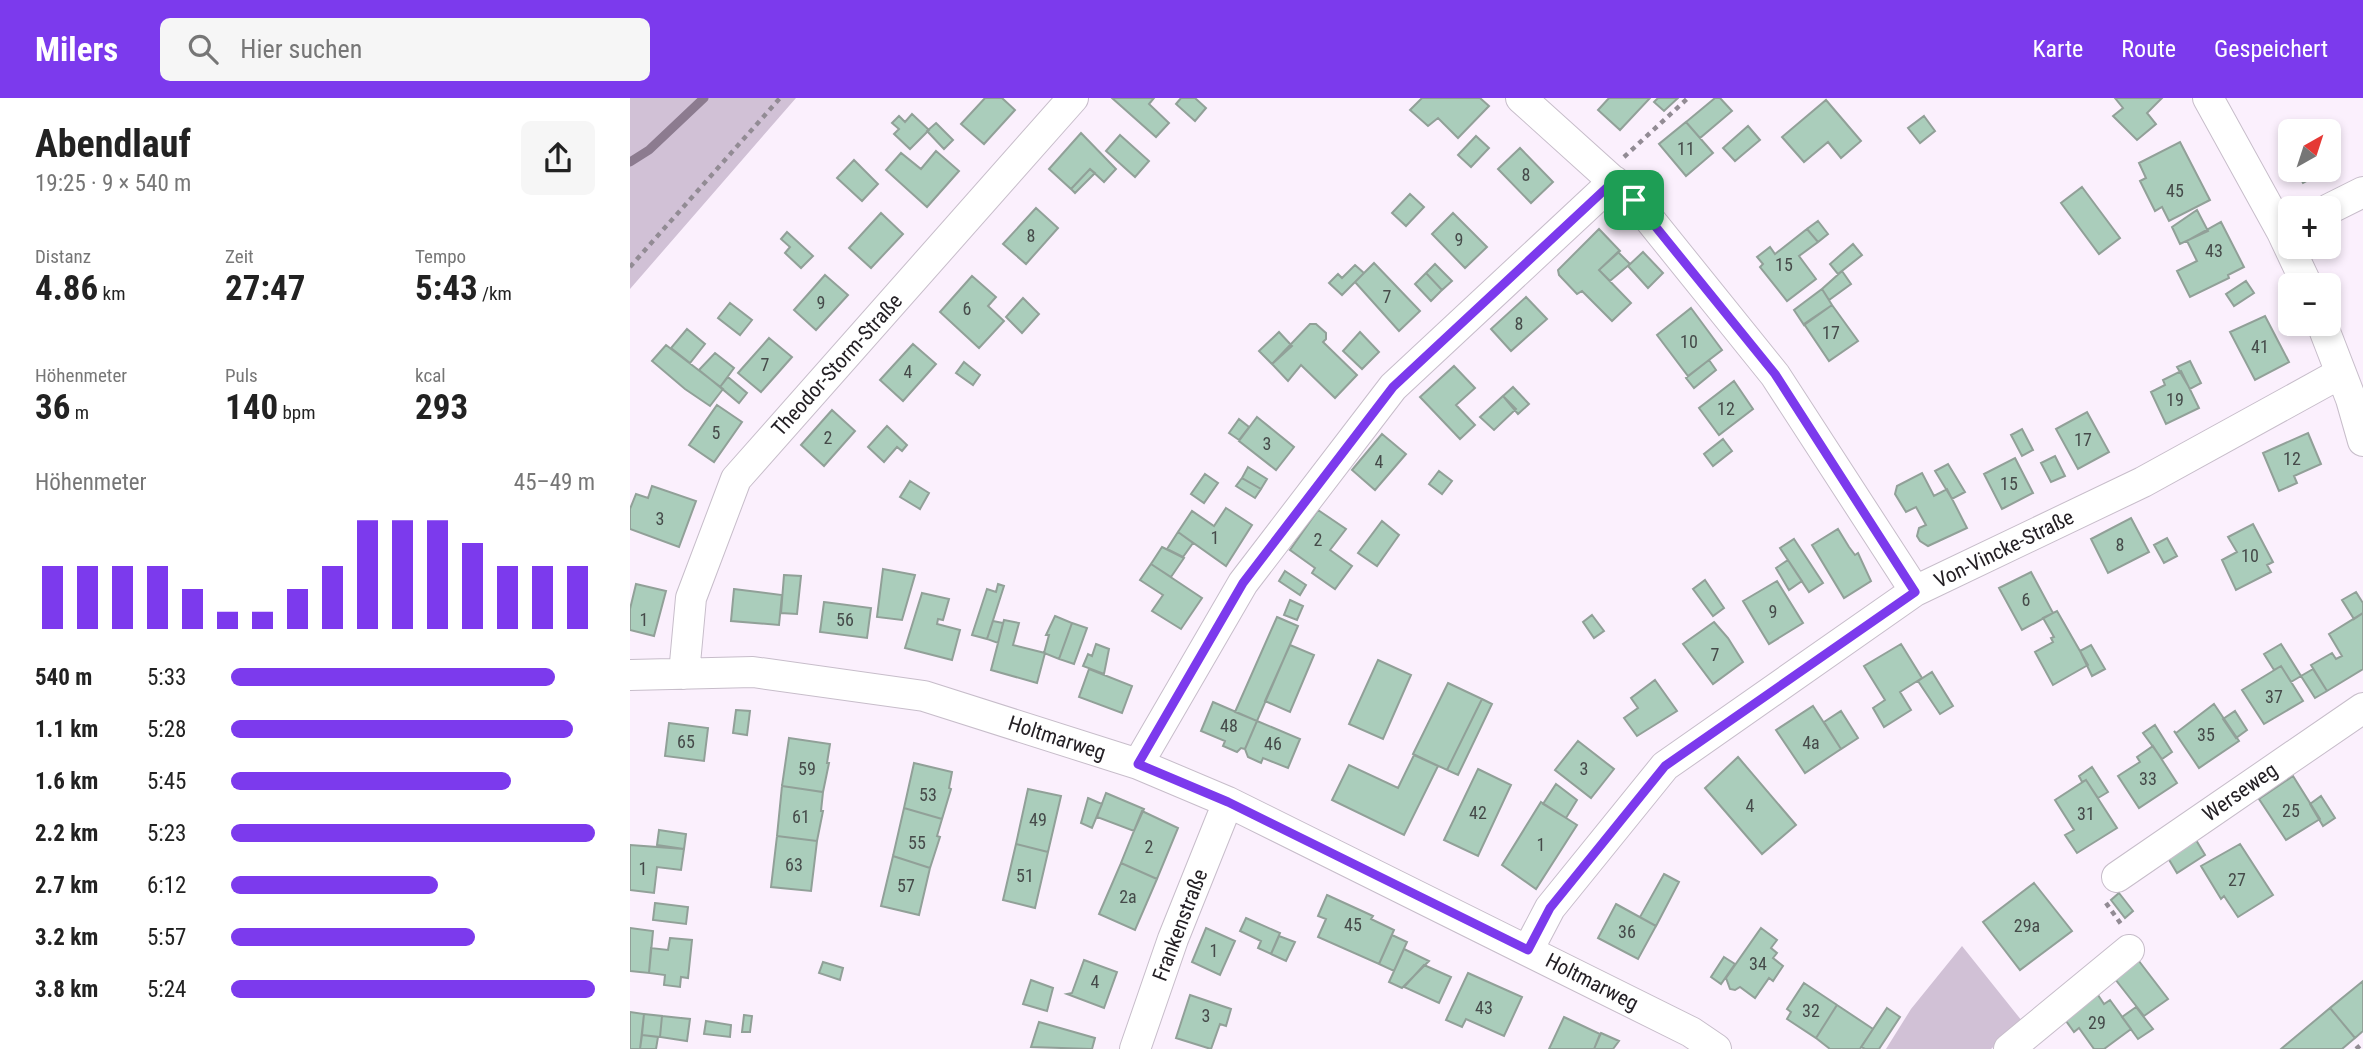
<!DOCTYPE html>
<html lang="de">
<head>
<meta charset="utf-8">
<style>
  body { margin:0; font-family:"Roboto Condensed",sans-serif; background:#f6f6f6; color:#222; height:100vh; display:flex; flex-direction:column; font-size:26px; white-space:nowrap }
  * { box-sizing:border-box; margin:0 }
  p { font-size:23px; color:#767676 }
  .icon { flex:none; width:38px; height:38px; fill:none; stroke:currentColor; stroke-width:2; stroke-linecap:round; stroke-linejoin:round }
  .map { position:relative; flex:1; overflow:hidden }
  .sheet { display:flex; flex-direction:column; background:#fff; width:630px }
  .sheet>* { flex:none }
  .needle { width:46px; rotate:39deg }
  .controls { position:absolute; left:1648px; top:21px; display:grid; gap:14px }
  .controls a { display:grid; place-items:center; width:63px; height:63px; border-radius:10px; background:#fff; box-shadow:0 4px 10px #0003; font-size:35px }
  .pin { position:absolute; display:grid; place-items:center; width:60px; height:60px; color:#fff; margin:-30px; border-radius:14px; box-shadow:0 4px 10px #0006 }
  .round { display:grid; place-items:center; flex:none; width:74px; height:74px; border-radius:10px; background:#f6f6f6 }
  .head { display:flex; align-items:center; justify-content:space-between; height:119px; padding:0 35px }
  h1 { font-size:38px; font-weight:700; line-height:52px }
  .metrics { display:grid; grid-template-columns:repeat(3,1fr); gap:10px; height:119px; padding:7px 35px }
  .metrics div { display:grid; align-content:center }
  .metrics b { font-size:35px; font-weight:700 }
  .metrics small { font-size:19px; font-weight:400 }
  .metrics p { font-size:19px }
  .chart { height:196px; padding:14px 35px }
  .chart p { display:flex; justify-content:space-between }
  .chart svg { width:100%; height:126px; margin-top:7px; stroke:#7c3aed; stroke-width:6 }
  ul { padding:0 35px; list-style:none; font-size:23px }
  li { display:grid; grid-template-columns:112px 84px 1fr; align-items:center; height:52px }
  li i { height:18px; border-radius:9px; background:#7c3aed }
  header { display:flex; align-items:center; gap:42px; box-sizing:border-box; height:98px; padding:0 35px; background:#7c3aed; color:#fff }
  header strong { font-size:33px }
  nav { display:flex; gap:38px; margin-inline-start:auto; font-size:24px }
  .search { width:490px; height:63px; background:#f6f6f6; display:flex; align-items:center; gap:18px; box-sizing:border-box; padding:0 24px; border-radius:10px; color:#767676; font-size:26px }
  main { display:flex; flex:1; min-height:0 }
  .map>svg:first-child { display:block }
  .green { fill:#d1c1d6 }
  .lines { fill:none; stroke-linecap:round; stroke-linejoin:round }
  .stream { stroke:#8c7b8f; stroke-width:9 }
  .building { fill:#aacdbb; stroke:#91a098; stroke-width:2 }
  .minor-casing { stroke:#c7bdca; stroke-width:32 }
  .path { stroke:#928b94; stroke-width:4.5; stroke-dasharray:5 5; stroke-linecap:butt }
  .minor { stroke:#fff; stroke-width:30 }
  .route-casing { stroke:#fff; stroke-width:14 }
  .route { stroke:#7c3aed; stroke-width:9 }
  .labels { text-anchor:middle; stroke-width:6; stroke-linejoin:round; paint-order:stroke }
  .number-label { font-size:18px; fill:#464b4a }
  .street-label { font-size:21px; fill:#242025; stroke:#fff }
</style>
</head>
<body>
<header>
<strong>Milers</strong>
<div class="search"><svg class="icon" aria-label="search" viewBox="0 0 24 24"><circle cx="10" cy="10" r="6"/><path d="M15 15l6 6"/></svg>Hier suchen</div>
<nav><a>Karte</a><a>Route</a><a>Gespeichert</a></nav>
</header>
<main>
<section class="sheet">
<div class="head"><div><h1>Abendlauf</h1><p>19:25 · 9 × 540 m</p></div><a class="round"><svg class="icon" aria-label="share" viewBox="0 0 24 24"><path d="M12 15V3M7 8l5-5 5 5M5 13v7h14v-7"/></svg></a></div>
<div class="metrics">
<div><p>Distanz</p><b>4.86<small> km</small></b></div>
<div><p>Zeit</p><b>27:47</b></div>
<div><p>Tempo</p><b>5:43<small> /km</small></b></div>
</div>
<div class="metrics">
<div><p>Höhenmeter</p><b>36<small> m</small></b></div>
<div><p>Puls</p><b>140<small> bpm</small></b></div>
<div><p>kcal</p><b>293</b></div>
</div>
<div class="chart"><p><span>Höhenmeter</span>45–49 m</p>
<svg viewBox="0 0 160 44" preserveAspectRatio="none"><path d="M5 44V22M15 44V22M25 44V22M35 44V22M45 44V30M55 44V38M65 44V38M75 44V30M85 44V22M95 44V6M105 44V6M115 44V6M125 44V14M135 44V22M145 44V22M155 44V22"/></svg>
</div>
<ul>
<li><b>540 m</b>5:33<i style="width:89%"></i></li>
<li><b>1.1 km</b>5:28<i style="width:94%"></i></li>
<li><b>1.6 km</b>5:45<i style="width:77%"></i></li>
<li><b>2.2 km</b>5:23<i style="width:100%"></i></li>
<li><b>2.7 km</b>6:12<i style="width:57%"></i></li>
<li><b>3.2 km</b>5:57<i style="width:67%"></i></li>
<li><b>3.8 km</b>5:24<i style="width:100%"></i></li>
</ul>
</section>
<div class="map">
<svg width="1733" height="951" viewBox="0 0 1733 951">
  <rect width="100%" height="100%" fill="#fbf0fd"/>
  <path class="green" d="M0 0H166L0 191Z
    M1332 848 1392 923 1361 951H1256L1281 911Z"/>
  <g class="lines">
    <path class="stream" d="M0 64 19 52 74 0"/>
  </g>
  <path class="building" d="M355 0H372L385 12 354 46 331 26Z
    M482 0H524L519 6 539 25 526 39Z
    M551 0H565L576 10 565 23 546 6Z
    M792 0H850L859 8 828 40 808 20 798 28 780 12Z
    M979 0H1020L990 32 968 12Z
    M1028 0H1048L1034 13 1024 4Z
    M1085 0H1090L1102 13 1070 40 1056 24Z
    M1485 0H1532L1517 15 1526 26 1507 42 1483 18 1493 10Z
    M1196 2 1231 43 1211 60 1198 44 1174 64 1152 39Z
    M282 16 299 32 280 51 264 36 269 31 262 25 269 18 275 24Z
    M1294 18 1305 33 1290 45 1278 30Z
    M1056 24 1083 55 1056 78 1029 46Z
    M306 25 323 42 314 51 297 33Z
    M1118 28 1130 42 1105 63 1093 50Z
    M451 35 486 71 474 84 460 71 441 91 419 71Z
    M490 37 519 63 505 79 476 53Z
    M846 38 859 50 841 69 828 57Z
    M1550 44 1580 102 1539 123 1532 109 1525 113 1510 83 1516 80 1509 65Z
    M890 50 923 84 901 105 868 71Z
    M306 53 329 73 297 109 256 72 271 55 291 71Z
    M224 62 248 86 232 103 207 80Z
    M460 71 465 75 445 95 441 91Z
    M1666 72H1697L1673 85Z
    M1452 89 1490 140 1469 156 1431 105Z
    M780 96 794 109 776 128 762 115Z
    M406 110 428 130 396 166 373 146Z
    M1567 112 1578 133 1550 146 1542 129Z
    M251 115 273 136 241 170 219 150Z
    M823 115 857 149 835 170 802 136Z
    M1188 123 1198 136 1188 144 1177 131Z
    M1591 124 1614 169 1598 177 1599 180 1560 199 1547 173 1567 163 1557 143Z
    M969 131 990 153 969 172 1001 205 982 223 952 193 947 196 929 177 928 172Z
    M1177 131 1188 144 1169 158 1186 181 1157 203 1130 169 1133 166 1127 159 1140 149 1145 156Z
    M157 134 183 158 171 170 155 155 160 149 151 141Z
    M1223 146 1232 157 1208 176 1200 166Z
    M988 154 1000 166 980 183 969 172Z
    M1013 154 1033 175 1018 190 998 168Z
    M744 165 790 213 769 233 725 184Z
    M805 166 822 183 812 192 796 175Z
    M725 167 734 175 712 197 699 185 708 176 712 180Z
    M1212 173 1221 186 1199 202 1192 191Z
    M796 175 812 192 801 203 785 186Z
    M195 177 218 197 186 232 164 212Z
    M342 178 366 199 358 208 374 223 349 250 310 214Z
    M1616 183 1624 195 1604 208 1596 196Z
    M1192 191 1202 207 1174 227 1164 212Z
    M896 199 917 221 881 253 861 231Z
    M393 200 409 216 392 235 376 219Z
    M100 205 122 222 110 237 88 220Z
    M1202 207 1228 243 1199 263 1174 226Z
    M1061 210 1092 252 1058 278 1027 237Z
    M1635 218 1659 264 1625 282 1600 234Z
    M680 226H686L696 235V241L693 244 727 277 705 300 671 267 658 283 642 266Z
    M57 231 75 246 60 265 41 250Z
    M649 234 662 248 642 266 629 253Z
    M730 234 749 254 732 271 713 253Z
    M139 240 162 259 131 294 108 275Z
    M283 246 306 266 273 303 250 282Z
    M36 247 93 291 80 308 55 291 22 263Z
    M85 255 104 270 90 289 69 272Z
    M1079 262 1086 272 1064 290 1056 280Z
    M1560 263 1571 285 1560 291 1547 269Z
    M334 264 350 277 343 287 326 275Z
    M824 268 845 290 826 307 845 327 830 341 790 299Z
    M1551 273 1569 310 1536 326 1521 294 1535 287 1533 282Z
    M98 279 117 295 109 305 90 289Z
    M1104 283 1123 311 1089 337 1069 310Z
    M883 289 899 306 888 316 873 298Z
    M873 298 886 311 864 332 850 319Z
    M87 307 112 324 84 364 59 347Z
    M202 312 225 333 194 368 171 347Z
    M1457 314 1479 354 1448 371 1426 331Z
    M627 319 664 349 646 372 609 343Z
    M609 321 619 329 609 342 599 335Z
    M257 328 277 347 272 353 267 349 254 364 238 349Z
    M1392 331 1403 352 1392 358 1381 337Z
    M1678 335 1691 366 1664 378 1667 385 1649 393 1633 355Z
    M752 336 776 356 745 392 722 372Z
    M1093 341 1102 353 1083 368 1074 356Z
    M1425 358 1435 378 1421 384 1411 365Z
    M1385 360 1403 395 1372 411 1354 376Z
    M1318 366 1335 394 1322 401 1305 373Z
    M618 369 637 381 631 391 612 380Z
    M809 373 822 383 812 396 799 386Z
    M1292 375 1304 398 1317 391 1337 430 1298 448 1290 443 1287 438 1289 430 1296 427 1286 409 1276 414 1265 396 1267 388Z
    M575 376 588 385 574 405 561 396Z
    M612 380 631 391 625 400 606 388Z
    M280 383 299 395 290 411 270 399Z
    M22 388 66 403 49 449 0 431V411L6 396 18 400Z
    M596 410 622 427 596 468 548 434 562 413 584 428Z
    M688 412 716 431 700 452 722 468 705 491 682 475 685 470 660 452Z
    M1501 420 1519 454 1478 475 1461 441Z
    M752 423 769 437 747 468 728 455Z
    M1623 426 1643 464 1637 467 1641 474 1606 492 1592 462 1607 454 1598 439Z
    M1208 431 1219 449 1225 457 1228 455 1241 483 1214 500 1182 447Z
    M548 434 563 445 553 459 537 451Z
    M1537 440 1547 458 1534 465 1524 447Z
    M1164 441 1193 485 1179 494 1150 450Z
    M532 449 554 460 541 479 521 466Z
    M1158 462 1172 483 1159 492 1146 470Z
    M521 466 572 500 551 531 522 513 533 497 510 482Z
    M253 471 285 477 272 522 247 519Z
    M655 473 676 487 670 497 649 483Z
    M1401 474 1423 515 1392 532 1369 490Z
    M154 477 171 478 167 516 151 515Z
    M1075 482 1094 510 1083 518 1063 491Z
    M1147 483 1173 525 1139 546 1113 503Z
    M6 486 36 493 24 538 0 532V511Z
    M368 486 374 488 357 541 342 537 357 491 366 494Z
    M104 491 152 497 149 527 101 523Z
    M1726 494 1733 505V515L1724 521 1712 502Z
    M292 495 319 501 313 522 308 521 307 526 330 532 322 562 275 550Z
    M660 502 673 508 667 522 654 517Z
    M194 504 241 510 237 540 190 534Z
    M1427 513 1458 567 1423 587 1405 554 1423 544 1421 540 1424 539 1413 520Z
    M1733 515V571L1697 593 1681 567 1702 555 1706 561 1712 558 1699 536Z
    M962 517 974 533 964 540 953 524Z
    M425 518 442 525 429 561 414 555 419 537H416Z
    M647 519 668 528 627 623 605 614Z
    M374 522 389 525 383 547 415 555 407 585 361 572Z
    M363 523 373 525 368 545 357 541Z
    M1084 524 1098 540 1113 564 1083 586 1053 546Z
    M442 525 457 530 444 566 429 561Z
    M466 546 479 551 474 576 453 568 458 556 462 558Z
    M1271 546 1292 580 1270 594 1281 612 1254 629 1243 610 1255 602 1234 568Z
    M1651 546 1671 578 1661 584 1651 568 1644 572 1634 556Z
    M660 547 684 557 660 614 635 603Z
    M1461 547 1475 571 1462 578 1450 553Z
    M748 562 781 577 753 641 719 626Z
    M1651 568 1673 603 1634 626 1612 592Z
    M459 571 502 588 492 615 449 599Z
    M1683 571 1697 593 1685 600 1671 578Z
    M1302 574 1323 608 1310 616 1288 583Z
    M1025 582 1047 613 1007 638 994 620 1008 610 1001 600Z
    M818 585 852 601 817 672 783 656Z
    M852 601 862 606 828 677 817 672Z
    M583 604 627 623 615 651 611 650 607 654 593 648 595 643 571 633Z
    M1584 606 1609 643 1569 670 1544 633 1546 635Z
    M1183 608 1211 651 1175 675 1146 632Z
    M106 612 120 613 117 637 103 635Z
    M1211 613 1228 640 1211 651 1194 624Z
    M1605 613 1617 632 1606 640 1593 621Z
    M627 623 670 641 658 670 633 660 631 665 618 659 615 651Z
    M39 625 78 630 74 663 35 658Z
    M1525 627 1542 654 1532 661 1513 635Z
    M159 640 200 646 197 665H199L193 694 152 688Z
    M948 643 984 671 961 700 925 672Z
    M1523 648 1547 685 1509 710 1488 678 1510 664 1507 659Z
    M784 657 808 668 774 737 702 702 719 667 768 690Z
    M1108 659 1166 727 1132 756 1075 690Z
    M284 665 322 674 319 690 321 691 312 721 274 710Z
    M1462 669 1478 694 1468 700 1456 682 1452 684 1449 678Z
    M848 671 881 687 848 758 814 742Z
    M1663 678 1690 721 1656 742 1629 701Z
    M1456 682 1487 730 1447 755 1435 737 1444 732 1425 702Z
    M926 686 947 702 936 720 913 706Z
    M152 688 193 694 191 713H193L187 743 147 738Z
    M398 691 431 698 418 754 386 746Z
    M476 695 514 711 504 733 467 719Z
    M1691 698 1705 720 1693 728 1680 706Z
    M458 700 472 706 462 730 451 725Z
    M911 704 947 727 906 791 872 767Z
    M274 710 312 721 307 738 310 739 300 770 263 758Z
    M512 713 548 730 527 781 491 765Z
    M29 732 56 736 54 751 27 747Z
    M147 738 187 743 181 793 141 789Z
    M1566 742 1575 757 1547 775 1538 760Z
    M386 746 418 754 405 810 373 802Z
    M1610 746 1643 797 1608 819 1594 798 1591 801 1571 768Z
    M0 747 54 751 51 772 27 769 24 795 0 792Z
    M263 758 300 770 289 817 251 808Z
    M491 765 527 781 505 832 469 816Z
    M1034 776 1049 784 1026 828 1010 819Z
    M1404 785 1442 833 1390 872 1353 824Z
    M1489 795 1503 813 1495 820 1481 802Z
    M697 797 743 818 741 821 764 832 749 866 688 839 696 821 688 818Z
    M25 805 58 809 56 826 23 822Z
    M986 806 1026 828 1008 861 968 840Z
    M616 820 650 835 641 856 628 850 631 843 610 833Z
    M0 830 23 833 19 875 0 873Z
    M576 830 605 843 590 877 562 864Z
    M1131 830 1147 842 1141 850 1147 855 1143 860 1153 868 1143 883 1139 880 1125 900 1110 889 1105 892 1100 891 1096 880Z
    M762 837 777 844 764 873 749 866Z
    M649 838 665 844 656 863 641 856Z
    M40 840 62 842 58 880 51 879 50 889 34 887 35 877 19 875 21 850 38 852Z
    M774 851 799 863 772 890 759 884Z
    M1502 854 1538 901 1514 918 1478 872Z
    M1094 859 1105 866 1091 886 1081 879Z
    M454 862 487 874 474 910 437 896 442 895Z
    M193 864 213 870 210 882 189 875Z
    M794 867 821 879 809 905 774 889Z
    M838 875 892 899 874 938 836 921 832 929 816 922Z
    M401 882 423 890 417 913 393 906Z
    M1733 883V933L1725 940 1700 910Z
    M1174 885 1207 907 1186 940 1157 921 1161 914 1157 911Z
    M1464 891 1474 906 1480 902 1501 931 1474 951H1464L1449 930 1444 934 1431 916Z
    M560 897 601 911 596 928 590 926 581 951 546 940Z
    M1207 907 1243 931 1230 951H1200L1186 940Z
    M1506 909 1523 931 1508 941 1492 919Z
    M1257 910 1270 919 1249 951H1235L1231 949Z
    M1700 910 1725 940 1712 951H1651Z
    M0 914 14 916 10 951H0Z
    M14 916 32 918 30 939 12 937Z
    M114 917 122 918 120 934H112Z
    M32 918 60 921 57 943 30 939Z
    M934 919 970 936 964 951H919Z
    M76 923 101 927 100 939 74 936Z
    M409 924 465 940 462 951 401 949Z
    M971 935 989 943 983 951H964Z
    M12 937 28 939 26 951H10Z"/>
  <g class="lines">
    <defs>
      <path id="minor" d="M891 0 1004 102 1145 277 1285 493
        M1578 0 1652 134 1677 187
        M1699 111 1733 94
        M1692 226 1721 301 1733 343
        M54 576 61 500 106 381 443 0
        M0 577 123 574 294 598 508 666 598 704 1061 934 1086 951
        M508 666 613 485 763 289 984 83
        M1487 779 1733 610
        M898 852 920 810 1035 668 1285 493 1513 384 1711 275
        M505 951 543 841 598 704
        M1379 951 1499 852"/>
    </defs>
    <use href="#minor" class="minor-casing"/>
    <path class="path" d="M994 59 1058 0
      M0 169 150 0
      M1476 805 1491 826
      M1726 951 1733 945"/>
    <use href="#minor" class="minor"/>
  </g>
  <g class="lines">
    <defs>
      <path id="route" d="M984 83 1004 102 1145 276 1285 494 1035 668 920 810 898 852 598 704 508 666 613 485 763 289Z"/>
    </defs>
    <use href="#route" class="route-casing"/>
    <use href="#route" class="route"/>
  </g>
  <g class="labels">
    <g class="number-label">
      <text x="1056" y="57">11</text>
      <text x="896" y="83">8</text>
      <text x="1545" y="99">45</text>
      <text x="401" y="144">8</text>
      <text x="829" y="148">9</text>
      <text x="1584" y="159">43</text>
      <text x="1154" y="173">15</text>
      <text x="757" y="205">7</text>
      <text x="191" y="211">9</text>
      <text x="337" y="217">6</text>
      <text x="889" y="232">8</text>
      <text x="1201" y="241">17</text>
      <text x="1059" y="250">10</text>
      <text x="1630" y="255">41</text>
      <text x="135" y="273">7</text>
      <text x="278" y="280">4</text>
      <text x="1545" y="308">19</text>
      <text x="1096" y="317">12</text>
      <text x="86" y="341">5</text>
      <text x="198" y="346">2</text>
      <text x="1453" y="348">17</text>
      <text x="637" y="352">3</text>
      <text x="1662" y="367">12</text>
      <text x="749" y="370">4</text>
      <text x="1379" y="392">15</text>
      <text x="30" y="427">3</text>
      <text x="585" y="446">1</text>
      <text x="688" y="448">2</text>
      <text x="1490" y="453">8</text>
      <text x="1620" y="464">10</text>
      <text x="1396" y="508">6</text>
      <text x="1143" y="520">9</text>
      <text x="14" y="528">1</text>
      <text x="215" y="528">56</text>
      <text x="1085" y="563">7</text>
      <text x="1644" y="605">37</text>
      <text x="599" y="634">48</text>
      <text x="1576" y="643">35</text>
      <text x="56" y="650">65</text>
      <text x="1181" y="651">4a</text>
      <text x="643" y="652">46</text>
      <text x="177" y="677">59</text>
      <text x="954" y="677">3</text>
      <text x="1518" y="687">33</text>
      <text x="298" y="703">53</text>
      <text x="1120" y="714">4</text>
      <text x="1661" y="719">25</text>
      <text x="848" y="721">42</text>
      <text x="1456" y="722">31</text>
      <text x="171" y="725">61</text>
      <text x="408" y="728">49</text>
      <text x="287" y="751">55</text>
      <text x="911" y="753">1</text>
      <text x="519" y="755">2</text>
      <text x="164" y="773">63</text>
      <text x="13" y="777">1</text>
      <text x="395" y="784">51</text>
      <text x="1607" y="788">27</text>
      <text x="276" y="794">57</text>
      <text x="498" y="805">2a</text>
      <text x="723" y="833">45</text>
      <text x="1397" y="834">29a</text>
      <text x="997" y="840">36</text>
      <text x="584" y="859">1</text>
      <text x="1128" y="872">34</text>
      <text x="465" y="890">4</text>
      <text x="854" y="916">43</text>
      <text x="1181" y="919">32</text>
      <text x="576" y="924">3</text>
      <text x="1467" y="931">29</text>
    </g>
    <g class="street-label">
      <text transform="translate(207 267) rotate(-48)" y="7">Theodor-Storm-Straße</text>
      <text transform="translate(1374 451) rotate(-26)" y="7">Von-Vincke-Straße</text>
      <text transform="translate(427 640) rotate(18)" y="7">Holtmarweg</text>
      <text transform="translate(1610 694) rotate(-35)" y="7">Werseweg</text>
      <text transform="translate(550 827) rotate(-69)" y="7">Frankenstraße</text>
      <text transform="translate(962 884) rotate(27)" y="7">Holtmarweg</text>
    </g>
  </g>
</svg>
<div class="controls">
<a><svg class="needle" viewBox="-14 -14 28 28"><path d="M0-13l5 13h-10z" fill="#e53935"/><path d="M0 13l5-13h-10z" fill="#767676"/></svg></a>
<a>+</a>
<a>−</a>
</div>
<div class="pin" style="left:1004px;top:102px;background:#1e9e55"><svg class="icon" aria-label="arrive" viewBox="0 0 24 24"><path d="M6 21V4h12l-3 4 3 4H6"/></svg></div>
</div>
</main>
</body>
</html>
